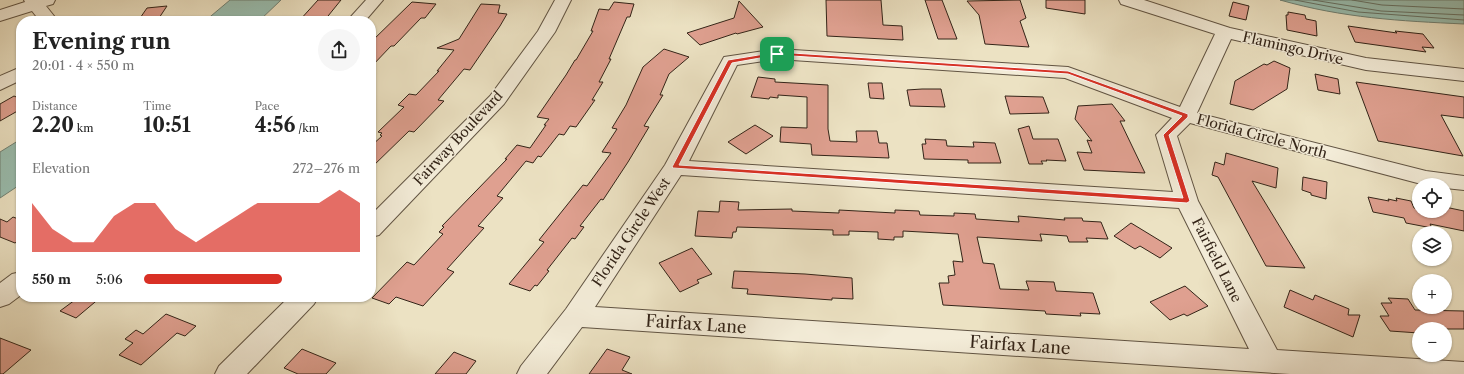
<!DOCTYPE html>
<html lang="en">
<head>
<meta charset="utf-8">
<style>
  body { margin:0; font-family:"Libre Caslon Text",serif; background:#f6f6f6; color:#222; height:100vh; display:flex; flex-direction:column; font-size:15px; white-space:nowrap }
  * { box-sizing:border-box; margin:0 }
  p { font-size:13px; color:#767676 }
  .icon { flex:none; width:22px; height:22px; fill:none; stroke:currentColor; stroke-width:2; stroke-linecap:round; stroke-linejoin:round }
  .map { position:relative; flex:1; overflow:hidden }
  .side { position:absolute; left:16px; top:16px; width:360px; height:286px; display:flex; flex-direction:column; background:#fff; border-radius:16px; box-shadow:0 1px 3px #0004 }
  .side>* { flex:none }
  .controls { position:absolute; left:1412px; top:178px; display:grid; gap:8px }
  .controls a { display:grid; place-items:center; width:40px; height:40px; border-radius:50%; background:#fff; box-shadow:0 1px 3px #0004; font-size:20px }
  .pin { position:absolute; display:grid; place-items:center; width:34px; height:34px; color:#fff; margin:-17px; border-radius:8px; box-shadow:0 2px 6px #0006 }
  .round { display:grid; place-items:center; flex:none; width:42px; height:42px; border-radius:21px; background:#f6f6f6 }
  .summary { display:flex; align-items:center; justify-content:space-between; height:68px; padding:0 16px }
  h1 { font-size:22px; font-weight:700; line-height:30px }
  .metrics { display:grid; grid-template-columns:repeat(3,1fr); gap:6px; height:68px; padding:4px 16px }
  .metrics div { display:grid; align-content:center }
  .metrics b { font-size:20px; font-weight:700 }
  .metrics small { font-size:11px; font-weight:400 }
  .metrics p { font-size:11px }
  .chart { height:112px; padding:8px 16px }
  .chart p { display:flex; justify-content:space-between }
  .chart svg { width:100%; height:72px; margin-top:4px; fill:#d93025; opacity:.7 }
  ul { padding:0 16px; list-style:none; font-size:13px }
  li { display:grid; grid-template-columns:64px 48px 1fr; align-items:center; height:30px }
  li i { height:10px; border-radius:5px; background:#d93025 }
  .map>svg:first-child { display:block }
  .water { fill:#99beb0; stroke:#708073 }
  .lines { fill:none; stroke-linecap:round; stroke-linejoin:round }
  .shore { stroke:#667164; stroke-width:1 }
  .building { fill:#dfa090; stroke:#332418 }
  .minor-casing { stroke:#615443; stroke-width:2 }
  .minor { fill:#f3ecd8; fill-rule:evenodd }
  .route { fill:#d93025; stroke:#fff; fill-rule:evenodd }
  .labels { text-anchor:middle; stroke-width:3; stroke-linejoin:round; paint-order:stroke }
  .street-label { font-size:14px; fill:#332418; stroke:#f3ecd8 }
  .near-street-label { font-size:17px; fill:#332418; stroke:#f3ecd8 }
</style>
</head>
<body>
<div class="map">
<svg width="1464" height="374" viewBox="0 0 1464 374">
  <rect width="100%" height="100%" fill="#ece2c3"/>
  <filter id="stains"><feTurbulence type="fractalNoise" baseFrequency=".005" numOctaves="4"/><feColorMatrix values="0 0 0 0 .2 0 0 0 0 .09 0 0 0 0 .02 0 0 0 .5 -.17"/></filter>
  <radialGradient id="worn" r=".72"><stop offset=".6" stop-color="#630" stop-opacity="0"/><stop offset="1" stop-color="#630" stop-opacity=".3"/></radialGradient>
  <path class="water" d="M230 0H281L259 21H205Z
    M1280 0H1464V24C1400 21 1343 18 1280 0Z
    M21 139V184L0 198V152Z"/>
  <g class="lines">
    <path class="shore" d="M1295 0 1358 12 1464 20
      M1313 0 1381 11 1464 15
      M1352 0 1382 5 1464 9"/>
  </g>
  <path class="building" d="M318 0H341L324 21H299Z
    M826 0H881L883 25 902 26 903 40 827 36Z
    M925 0H942L957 39H938Z
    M1020 0 1026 18 1020 21 1029 47 985 44 979 15 967 1Z
    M1046 0H1085V14L1046 8Z
    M739 1 763 27 737 34 736 33 700 45 687 33 734 18Z
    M412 2 436 4 425 18H421L394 46H391L371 67V42Z
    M614 2 634 4 630 17H627L609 59H611L599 82H603L592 100H595L576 127 570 126 564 135 559 134 541 157 538 156 533 163 526 161 497 196 503 198 478 226 484 228 447 269 454 272 423 306 396 297 389 304 372 298 407 262 414 265 443 234 439 232 444 227 442 226 507 159H505L517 145 530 148 546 125H544L549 119 537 117 566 75 575 60H576L593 31H591L599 9 609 10Z
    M1233 2 1249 6 1246 20 1229 16Z
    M481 4 500 5 498 13 507 14 500 26 470 70 464 69 438 100 444 101 414 132 409 131 371 168V146L382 136 380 135 382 133 378 132 404 107 398 105 409 94 416 95 439 71H437L454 50 437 48 459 39Z
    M167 6 157 21H138L147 8Z
    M1288 12 1305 15 1306 19 1316 21 1317 36 1287 30 1286 15H1288Z
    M1348 26 1397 33 1395 31 1423 34 1434 48 1422 47 1426 52 1355 42Z
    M664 49 689 57 669 74 660 95H663L644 126 649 127 628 162 603 200 601 199 580 226 584 227 575 239 572 238 547 270 549 271 537 286 535 285 530 291 509 284 544 242 539 240 583 185 587 186 611 153 602 152 617 129 612 128 626 105 643 67Z
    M1274 61 1290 68 1287 89 1253 110 1230 104 1235 81 1264 64 1267 65Z
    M1315 74 1338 79 1340 94 1318 90Z
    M758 77 775 79V82L828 85V129L830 141 857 142 856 131H877L879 143H887L889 158 812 155 811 144 780 142 781 127 807 128V97L778 95V98L770 97 769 99 751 97Z
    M1356 82 1464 97V118L1441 115 1463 156 1378 141Z
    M868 83H882L884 99 870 98Z
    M922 89H941L945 107 910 106 907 90Z
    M14 96 21 99V109L0 121V104Z
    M1005 96 1043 97 1049 113 1010 114Z
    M1112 104 1125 121H1120L1145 173 1084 170 1077 152 1092 153 1087 140 1092 141 1075 119 1078 106Z
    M755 125 773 136 746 154 728 142Z
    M1029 126 1033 139H1058L1066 161 1046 160 1047 161H1041L1043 164H1029L1018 129Z
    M925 139 946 140 947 146 974 147 973 142 995 143 1001 163H968V160L924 159 922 144H926Z
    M1226 153 1278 168 1276 188 1252 181 1305 268 1266 266 1218 177 1212 175 1215 162 1224 165Z
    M1303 177 1327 182 1326 199 1311 195V193L1302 190Z
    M1368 197 1389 201 1388 199 1397 201 1396 198 1411 201 1414 208 1419 209V211H1445V207L1464 211V231L1430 224 1432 228 1406 223 1404 218 1373 212Z
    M720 201 739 202 738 210 792 209V211L839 213V210L895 213V210L919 211 920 215 954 216V213L975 214 976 219 1019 222 1018 216 1065 220 1064 218H1082L1083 221 1101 222 1108 239 1086 238 1088 242H1069L1067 236 1040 234 1042 241 977 237 983 263 994 264 1000 289 1029 290 1026 281 1054 282 1056 291 1093 293 1100 314 1080 313 1081 316 1046 314 1045 311 943 305 939 283H949L948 276 955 275 953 261 963 262 958 234 903 231V237H894V240L878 239V232L849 231V235H833V230L737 227 736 232H733L732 238 695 236 698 211 719 212Z
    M13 217 21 220V239L15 243 0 237V219L7 222Z
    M1131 223 1154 237 1172 248 1160 258 1140 246 1135 249 1114 236Z
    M692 248 712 274 697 280 699 283 680 292 659 263Z
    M734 271 805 274 852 278 853 299 832 298V300L747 294 748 289 732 288Z
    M1185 286 1208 306 1187 316 1184 314 1170 320 1150 302Z
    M1290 290 1313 300 1315 295 1349 309 1348 315H1360L1353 337 1284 307Z
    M79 297H101L76 318 60 311Z
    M1388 298 1408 299 1415 310 1464 311V329H1419V333L1390 331 1380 316H1389L1381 303H1392Z
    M166 314 196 326 185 336 177 333 141 365 119 355 133 343 125 339 136 330 143 334Z
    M0 338 31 350 3 374H0Z
    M302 349 336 363 326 374H298L284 368Z
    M607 349 630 357 622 370 632 374H589Z
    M454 352 476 361 466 374H435Z"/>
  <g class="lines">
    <defs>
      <path id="minor" d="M24 0H55L53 4 46 6 58 21H40L32 11 0 21V10L25 2Z
        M366 0H383L365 21H347Z
        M555 0H571L555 32 504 104 379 235 371 237V215L490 96 538 31Z
        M1119 0H1144L1230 28 1366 58 1464 69V81L1366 70 1231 39 1197 113 1426 171 1464 176V190L1445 188V185H1425L1190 123 1177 136 1198 201 1277 350 1464 362V374H1290L582 327 547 374H517L521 366 566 309 665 165 724 57 777 49 1068 67 1180 107 1215 34 1121 4ZM777 59 1065 78 1172 118 1156 135 1173 192 689 161 737 65ZM681 175 1179 208 1249 349 595 307Z
        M21 67V80L0 90V76Z
        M21 272V295L9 304 0 307V283L12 274Z
        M289 297H318L314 304 247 374H215L219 366Z"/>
    </defs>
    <use href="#minor" class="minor-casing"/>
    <use href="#minor" class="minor"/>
  </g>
  <path class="route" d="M777 52 1068 71 1188 114V117L1169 135 1190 201 1187 203 673 168 672 167 728 60ZM777 55 1068 74 1182 116 1163 135 1183 198 679 165 732 63Z"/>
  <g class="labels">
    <g class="street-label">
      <text transform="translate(1293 48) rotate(13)" y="5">Flamingo Drive</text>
      <text transform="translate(1262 136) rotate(15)" y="5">Florida Circle North</text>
      <text transform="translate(458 138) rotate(-47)" y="5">Fairway Boulevard</text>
      <text transform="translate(631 232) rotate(-56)" y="5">Florida Circle West</text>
      <text transform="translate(1217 260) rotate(63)" y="5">Fairfield Lane</text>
    </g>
    <g class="near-street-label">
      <text transform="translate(696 324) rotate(4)" y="6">Fairfax Lane</text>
      <text transform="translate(1020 345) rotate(4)" y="6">Fairfax Lane</text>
    </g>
  </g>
  <rect width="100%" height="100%" filter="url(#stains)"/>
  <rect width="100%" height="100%" fill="url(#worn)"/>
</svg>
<div class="controls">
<a><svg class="icon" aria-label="locate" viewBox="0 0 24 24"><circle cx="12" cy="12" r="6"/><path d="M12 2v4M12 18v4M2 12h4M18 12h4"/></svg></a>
<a><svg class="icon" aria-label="layers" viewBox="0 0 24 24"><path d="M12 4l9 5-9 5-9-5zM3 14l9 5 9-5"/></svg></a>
<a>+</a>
<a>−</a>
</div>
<div class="pin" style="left:777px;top:54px;background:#1e9e55"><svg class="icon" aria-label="arrive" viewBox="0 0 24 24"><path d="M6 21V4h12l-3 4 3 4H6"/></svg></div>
<section class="side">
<div class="summary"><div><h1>Evening run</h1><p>20:01 · 4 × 550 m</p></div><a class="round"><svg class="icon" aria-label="share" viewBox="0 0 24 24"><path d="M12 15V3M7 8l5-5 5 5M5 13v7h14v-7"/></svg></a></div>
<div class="metrics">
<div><p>Distance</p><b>2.20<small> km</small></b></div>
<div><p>Time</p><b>10:51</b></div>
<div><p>Pace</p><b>4:56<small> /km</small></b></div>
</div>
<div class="chart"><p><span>Elevation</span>272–276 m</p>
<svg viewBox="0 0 160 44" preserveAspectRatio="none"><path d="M0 44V14L10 30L20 38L30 38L40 22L50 14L60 14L70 30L80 38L90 30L100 22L110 14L120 14L130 14L140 14L150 6L160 14V44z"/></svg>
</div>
<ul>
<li><b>550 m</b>5:06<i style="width:64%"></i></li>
</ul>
</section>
</div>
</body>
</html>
